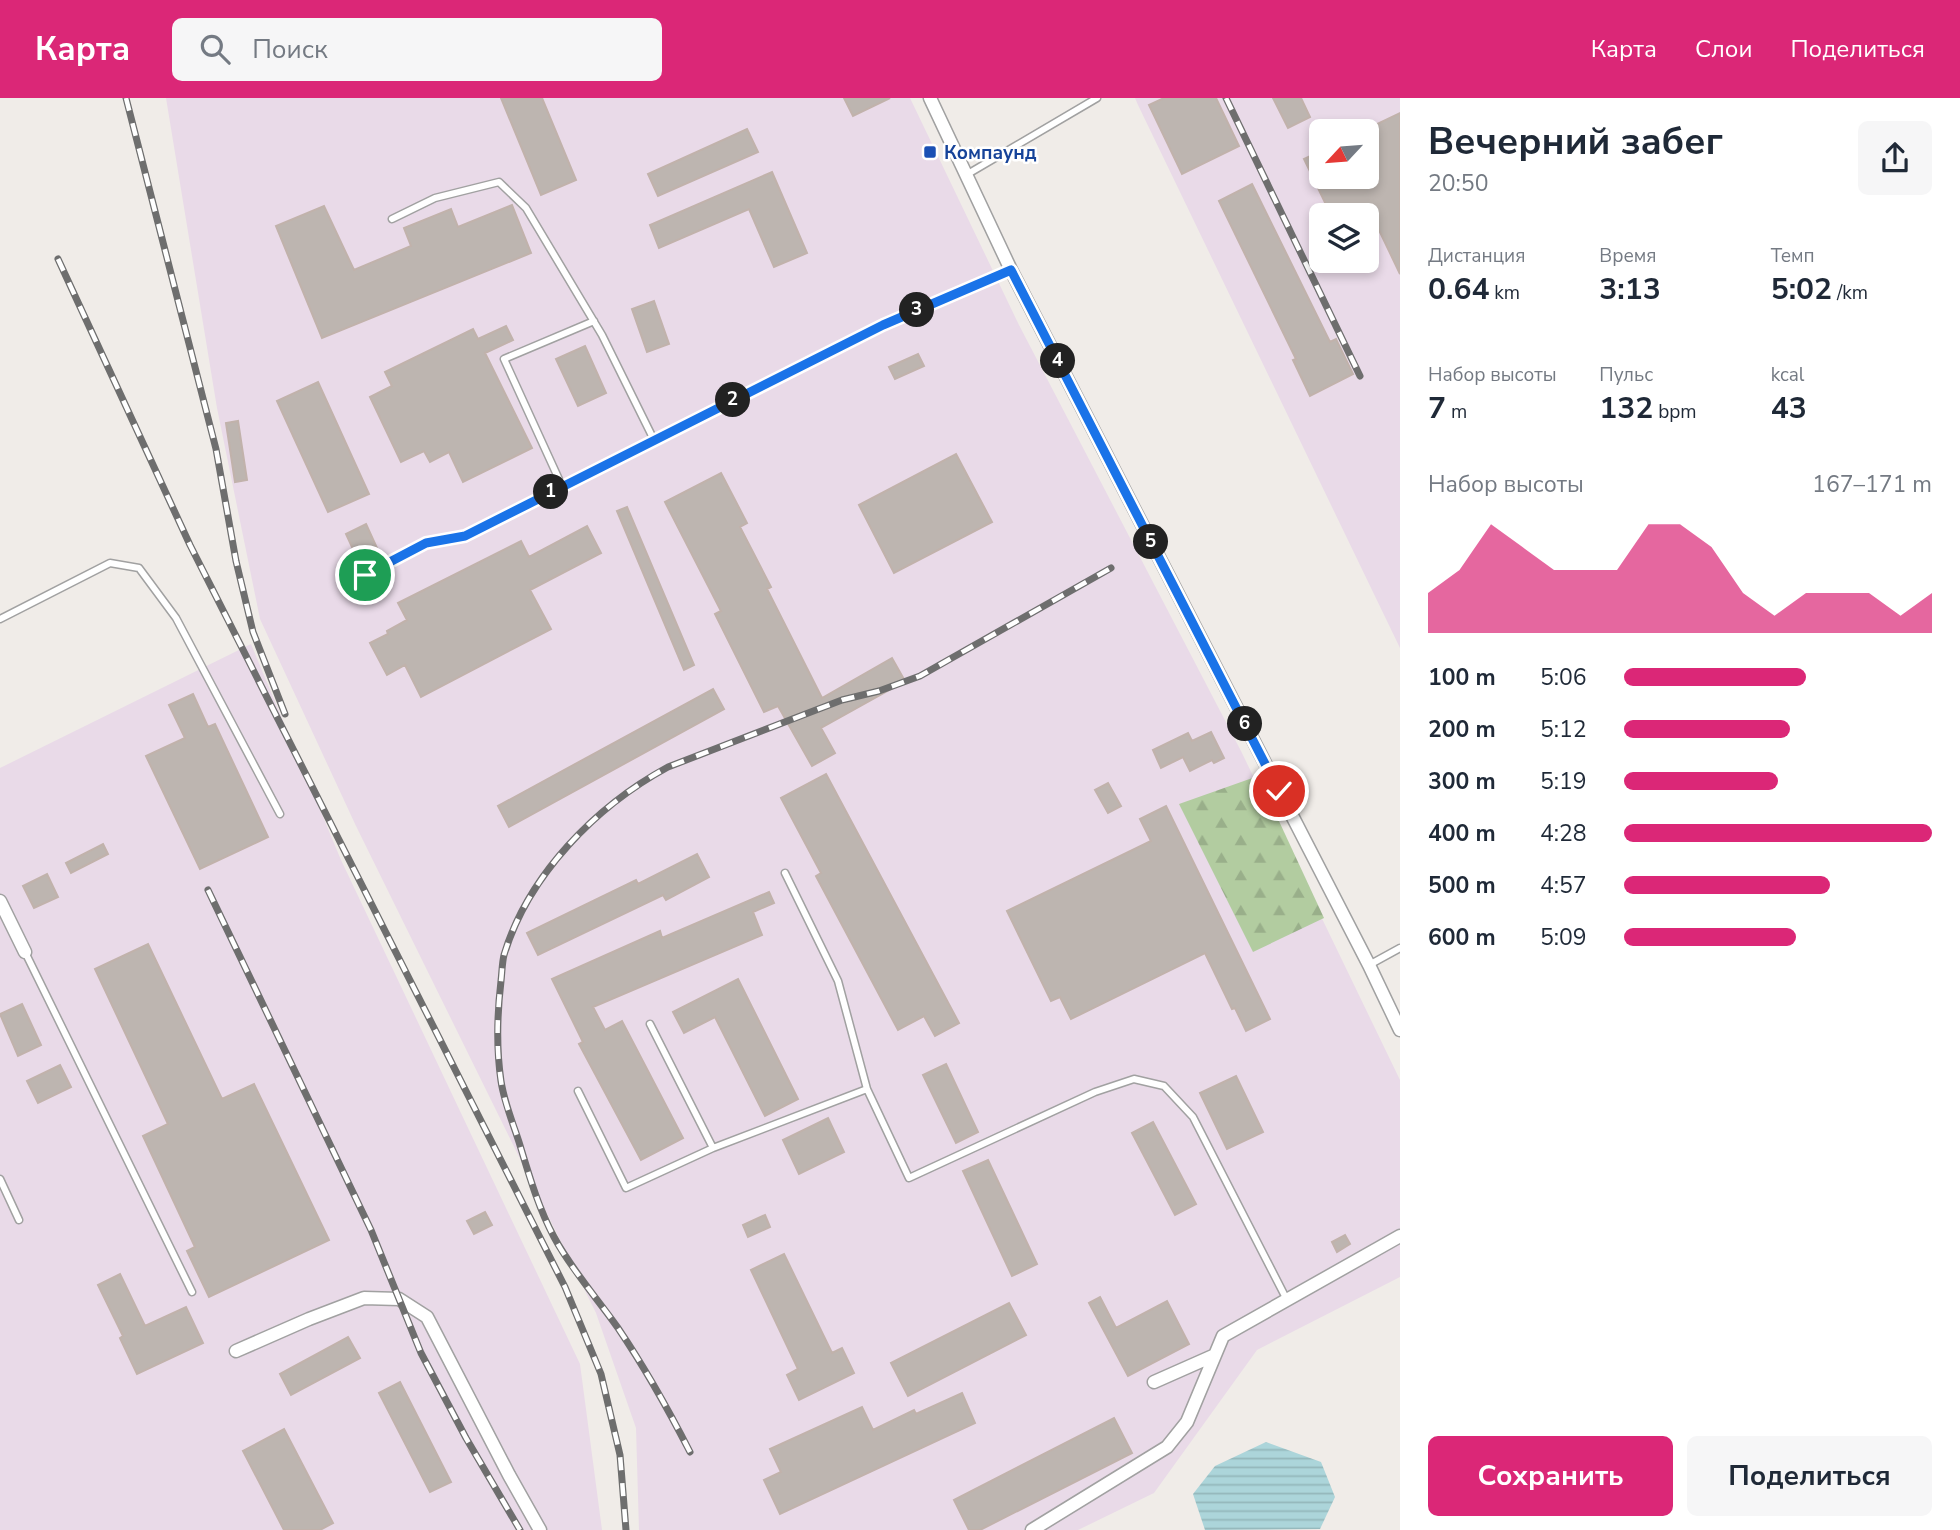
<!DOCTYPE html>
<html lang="ru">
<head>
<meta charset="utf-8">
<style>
  body { margin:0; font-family:"Nunito Sans",sans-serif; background:#f6f6f7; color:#1f2937; height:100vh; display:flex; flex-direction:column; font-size:26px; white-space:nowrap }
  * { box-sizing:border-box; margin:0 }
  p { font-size:23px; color:#747a83 }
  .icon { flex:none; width:38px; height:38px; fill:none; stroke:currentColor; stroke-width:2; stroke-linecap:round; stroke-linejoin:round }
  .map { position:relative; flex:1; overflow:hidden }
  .sheet { display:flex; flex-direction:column; background:#fff; width:560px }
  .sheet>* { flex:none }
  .needle { width:46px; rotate:244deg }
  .controls { position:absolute; left:1309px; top:21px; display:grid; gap:14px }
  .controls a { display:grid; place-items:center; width:70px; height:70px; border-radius:10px; background:#fff; box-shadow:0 4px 10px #0003; font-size:35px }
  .pin { position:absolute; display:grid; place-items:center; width:60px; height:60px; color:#fff; margin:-30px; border:4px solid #fff; border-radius:50%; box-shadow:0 2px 7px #0007 }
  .km { position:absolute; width:35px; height:35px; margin:-18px; border-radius:50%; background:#222; color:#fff; font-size:19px; line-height:35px; text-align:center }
  .round { display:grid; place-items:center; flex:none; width:74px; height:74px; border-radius:10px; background:#f6f6f7 }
  .summary { display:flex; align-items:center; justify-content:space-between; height:119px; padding:0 28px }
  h1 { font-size:38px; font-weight:700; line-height:52px }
  .figures { display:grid; grid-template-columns:repeat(3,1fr); gap:10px; height:119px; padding:7px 28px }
  .figures div { display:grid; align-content:center }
  .figures b { font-size:30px; font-weight:700 }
  .figures small { font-size:19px; font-weight:400 }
  .figures p { font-size:19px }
  .chart { height:196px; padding:14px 28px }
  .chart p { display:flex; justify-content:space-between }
  .chart svg { width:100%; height:126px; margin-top:7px; fill:#db2777; opacity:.7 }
  .button { display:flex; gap:14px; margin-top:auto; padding:14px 28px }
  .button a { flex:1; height:80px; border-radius:10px; background:#db2777; color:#fff; font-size:28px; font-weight:700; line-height:80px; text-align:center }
  .button a+a { background:#f6f6f7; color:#1f2937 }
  ul { padding:0 28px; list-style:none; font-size:23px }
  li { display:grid; grid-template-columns:112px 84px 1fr; align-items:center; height:52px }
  li i { height:18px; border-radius:9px; background:#db2777 }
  header { display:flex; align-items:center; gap:42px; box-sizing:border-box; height:98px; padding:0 35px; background:#db2777; color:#fff }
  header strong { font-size:33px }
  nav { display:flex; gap:38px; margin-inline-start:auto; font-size:24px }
  .search { width:490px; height:63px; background:#f6f6f7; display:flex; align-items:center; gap:18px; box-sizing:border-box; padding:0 24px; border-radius:10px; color:#747a83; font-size:26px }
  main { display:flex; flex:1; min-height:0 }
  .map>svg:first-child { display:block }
  .industrial { fill:#e9dae8; fill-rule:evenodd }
  .forest { fill:url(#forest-firs) }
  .water { fill:url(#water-rules) }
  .building { fill:#bdb5b0; stroke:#c1b2ab; stroke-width:2 }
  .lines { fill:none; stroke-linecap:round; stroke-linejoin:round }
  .service-casing { stroke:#a1a1a1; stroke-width:9 }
  .minor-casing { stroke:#a1a1a1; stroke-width:15 }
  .service { stroke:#fff; stroke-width:6 }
  .minor { stroke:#fff; stroke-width:12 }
  .rail-casing { stroke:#6e6e6e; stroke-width:7 }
  .rail { stroke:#fff; stroke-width:4.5; stroke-dasharray:13; stroke-linecap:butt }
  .route-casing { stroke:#fff; stroke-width:14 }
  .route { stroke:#1a73e8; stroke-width:9 }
  .transit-dot { fill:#1a4fb4; stroke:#fff; stroke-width:2.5 }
  .labels { text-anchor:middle; stroke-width:5; stroke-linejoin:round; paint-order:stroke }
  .transit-label { font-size:19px; font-weight:bold; fill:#164399; stroke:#fff; text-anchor:start }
</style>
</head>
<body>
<header>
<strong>Карта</strong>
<div class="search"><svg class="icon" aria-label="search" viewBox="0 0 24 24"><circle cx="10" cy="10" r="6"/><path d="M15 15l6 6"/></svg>Поиск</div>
<nav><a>Карта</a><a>Слои</a><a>Поделиться</a></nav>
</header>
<main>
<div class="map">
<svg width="1400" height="1432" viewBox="0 0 1400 1432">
  <defs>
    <pattern id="forest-firs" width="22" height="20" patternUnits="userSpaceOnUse" patternTransform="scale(1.75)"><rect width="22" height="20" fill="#b2cca0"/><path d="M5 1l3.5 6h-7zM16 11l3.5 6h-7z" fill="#99af8a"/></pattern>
    <pattern id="water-rules" width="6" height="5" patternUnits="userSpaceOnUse" patternTransform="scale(1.75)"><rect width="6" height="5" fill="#acd5da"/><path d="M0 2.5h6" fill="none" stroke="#94b7bb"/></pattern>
  </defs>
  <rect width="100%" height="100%" fill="#f0ece8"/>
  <path class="industrial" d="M166 0H910L1019 227 1241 653 1400 982V1179L1257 1252 1154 1395 1078 1432H639L636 1330 596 1215 356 728 260 521 217 310Z
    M1135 0H1400V550L1138 7ZM1321 33H1367V79H1321ZM1321 117H1367V163H1321Z
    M251 546 341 762 580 1266 602 1432H0V670Z"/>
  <path class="forest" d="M1258 678 1324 820 1253 854 1179 706Z"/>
  <path class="water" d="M1266 1344 1321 1364 1335 1399 1320 1431 1205 1432 1193 1396 1215 1368Z"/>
  <path class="building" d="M501 0H542L576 82 541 97Z
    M844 0H890L853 18Z
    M1164 0H1216L1239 48 1182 76 1149 7Z
    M1273 0H1301L1310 19 1288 30Z
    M1400 15V176L1379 132 1367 137V117H1331L1304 61 1321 53V79H1367V31Z
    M747 31 758 54 658 98 648 76Z
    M772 74 807 155 774 169 749 111 659 150 650 127Z
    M1252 86 1330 244 1336 241 1353 276 1310 298 1293 262 1296 261 1219 103Z
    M512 107 531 155 322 240 276 128 324 108 354 172 411 148 404 130 451 111 458 129Z
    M654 203 669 246 647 254 632 211Z
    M506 228 513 242 485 255 532 350 463 384 449 354 430 364 424 353 401 364 370 299 392 288 385 274 473 231 478 241Z
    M585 248 606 295 578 308 556 261Z
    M918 256 924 268 895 281 889 269Z
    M318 284 369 396 328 414 277 303Z
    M238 323 247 382 235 384 226 325Z
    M956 356 992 424 894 475 859 407Z
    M721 375 747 425 740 429 771 489 767 491 822 600 892 560 905 583 821 630 835 655 812 668 778 608 764 614 715 516 721 513 665 404Z
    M627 409 694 567 684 572 617 413Z
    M366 426 377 450 357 460 346 436Z
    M587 428 601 455 530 492 551 531 421 599 405 567 387 577 370 545 388 536 387 533 407 522 398 505 521 443 529 459Z
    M713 591 724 611 509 729 498 708Z
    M193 596 208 629 215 626 268 739 200 771 146 658 185 640 169 607Z
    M1211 634 1224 660 1214 665 1212 662 1190 673 1183 659 1161 670 1153 652 1188 635 1192 643Z
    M826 676 959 925 935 938 924 918 898 932 816 778 821 775 781 700Z
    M1108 685 1121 708 1108 715 1095 692Z
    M1166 708 1270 921 1246 933 1235 910 1232 911 1205 855 1071 921 1060 899 1051 903 1007 813 1151 743 1140 721Z
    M103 746 108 756 71 775 66 765Z
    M697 756 709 779 666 802 663 797 538 857 527 835 636 782 638 786Z
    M47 776 58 799 34 810 23 788Z
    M769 794 774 805 753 814 762 837 593 909 605 932 622 923 683 1040 641 1062 579 946 583 944 552 881 660 833 662 840Z
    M148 846 222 1001 254 986 329 1142 209 1199 187 1153 195 1149 143 1038 168 1026 95 871Z
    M738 881 798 1001 765 1018 715 919 684 935 673 914Z
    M22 906 41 947 18 958 0 916Z
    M946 966 978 1034 956 1045 923 977Z
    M60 967 71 989 38 1005 27 983Z
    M1236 978 1263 1034 1227 1051 1200 995Z
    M828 1020 844 1054 799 1076 783 1042Z
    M1153 1024 1196 1106 1175 1117 1132 1035Z
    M988 1062 1037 1166 1012 1178 963 1073Z
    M485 1114 492 1127 474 1136 467 1123Z
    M765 1117 770 1129 748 1139 743 1127Z
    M1345 1137 1350 1146 1337 1154 1332 1144Z
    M784 1156 832 1255 842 1250 854 1275 799 1302 787 1277 798 1271 751 1172Z
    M120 1176 145 1228 186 1209 203 1245 137 1276 120 1240 123 1238 98 1187Z
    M1100 1199 1116 1230 1167 1203 1189 1246 1128 1278 1089 1205Z
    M1009 1205 1026 1237 908 1298 891 1265Z
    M348 1239 360 1260 291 1297 280 1276Z
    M400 1284 451 1384 430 1394 379 1295Z
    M962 1295 975 1325 780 1416 764 1382 781 1374 770 1351 862 1309 873 1332 914 1312 916 1316Z
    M1114 1320 1132 1355 980 1432H969L954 1402Z
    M284 1331 333 1425 320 1432H284L243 1353Z"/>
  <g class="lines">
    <defs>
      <path id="service" d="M966 77 1097 0
        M392 121 435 100 499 84 526 110 602 237 654 342
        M562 388 504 261 594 223
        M365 476 426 445 465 437 883 227 1011 172
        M0 521 110 465 139 470 176 520 280 716
        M785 775 838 883 867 991 909 1080 1095 994 1134 981 1164 988 1193 1019 1287 1202
        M25 854 192 1194
        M1369 867 1400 850
        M650 926 713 1050 867 991
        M578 993 626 1090 713 1050
        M0 1081 19 1122"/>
      <path id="minor" d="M930 0 1011 172 1369 867 1400 932
        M0 803 25 854
        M236 1253 309 1221 364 1200 399 1201 427 1219 509 1377 540 1432
        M1154 1284 1215 1257
        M1032 1432 1167 1349 1187 1324 1223 1238 1400 1138"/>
    </defs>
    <use href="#service" class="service-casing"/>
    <use href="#minor" class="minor-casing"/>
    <use href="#service" class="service"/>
    <use href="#minor" class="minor"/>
    <defs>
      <path id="rail" d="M126 0 216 351 236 463 253 534 285 616
        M1226 0 1360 278
        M58 161 190 447 565 1189 601 1276 620 1357 626 1432
        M208 792 371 1132 421 1255 466 1340 520 1432
        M690 1354C668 1311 645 1270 618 1230 597 1200 571 1171 554 1139 538 1109 529 1077 519 1044 513 1025 504 1004 501 983 496 949 497 917 501 883 502 875 502 865 504 857 528 777 596 708 668 669L842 602 879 593 920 578 1111 470"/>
    </defs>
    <use href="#rail" class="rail-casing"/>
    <use href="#rail" class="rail"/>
  </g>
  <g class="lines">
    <defs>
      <path id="route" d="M365 477 426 445 465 438 883 227 1011 172 1279 693"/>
    </defs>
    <use href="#route" class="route-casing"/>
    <use href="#route" class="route"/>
  </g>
  <rect class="transit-dot" x="923" y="47" width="14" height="14" rx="3.5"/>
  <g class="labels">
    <g class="transit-label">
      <text x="944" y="61">Компаунд</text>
    </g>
  </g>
</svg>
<div class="controls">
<a><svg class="needle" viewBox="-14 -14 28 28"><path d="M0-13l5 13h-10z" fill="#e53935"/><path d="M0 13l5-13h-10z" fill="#747a83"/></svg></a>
<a><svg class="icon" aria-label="layers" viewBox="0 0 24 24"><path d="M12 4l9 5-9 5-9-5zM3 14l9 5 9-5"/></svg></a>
</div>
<div class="pin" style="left:365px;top:477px;background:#1e9e55"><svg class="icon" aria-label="arrive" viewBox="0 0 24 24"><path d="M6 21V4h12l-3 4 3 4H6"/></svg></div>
<div class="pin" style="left:1279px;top:693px;background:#d93025"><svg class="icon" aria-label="check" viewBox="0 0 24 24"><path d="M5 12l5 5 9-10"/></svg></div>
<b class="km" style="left:551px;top:394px">1</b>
<b class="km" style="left:733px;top:302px">2</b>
<b class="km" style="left:917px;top:212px">3</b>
<b class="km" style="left:1058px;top:263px">4</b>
<b class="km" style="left:1151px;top:444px">5</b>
<b class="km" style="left:1245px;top:626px">6</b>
</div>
<section class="sheet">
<div class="summary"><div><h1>Вечерний забег</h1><p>20:50</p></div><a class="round"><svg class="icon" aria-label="share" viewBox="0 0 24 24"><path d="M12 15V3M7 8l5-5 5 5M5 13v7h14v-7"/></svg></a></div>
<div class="figures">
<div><p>Дистанция</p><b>0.64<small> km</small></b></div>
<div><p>Время</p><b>3:13</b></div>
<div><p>Темп</p><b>5:02<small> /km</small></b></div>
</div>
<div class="figures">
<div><p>Набор высоты</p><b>7<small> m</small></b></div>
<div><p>Пульс</p><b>132<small> bpm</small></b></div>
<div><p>kcal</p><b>43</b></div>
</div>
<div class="chart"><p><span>Набор высоты</span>167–171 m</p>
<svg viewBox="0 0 160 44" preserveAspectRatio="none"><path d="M0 44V30L10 22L20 6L30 14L40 22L50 22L60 22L70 6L80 6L90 14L100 30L110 38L120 30L130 30L140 30L150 38L160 30V44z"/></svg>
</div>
<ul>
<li><b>100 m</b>5:06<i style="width:59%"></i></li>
<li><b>200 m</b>5:12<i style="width:54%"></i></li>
<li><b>300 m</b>5:19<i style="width:50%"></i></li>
<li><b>400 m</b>4:28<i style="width:100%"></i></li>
<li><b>500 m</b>4:57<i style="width:67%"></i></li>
<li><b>600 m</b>5:09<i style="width:56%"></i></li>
</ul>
<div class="button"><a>Сохранить</a><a>Поделиться</a></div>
</section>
</main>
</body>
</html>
